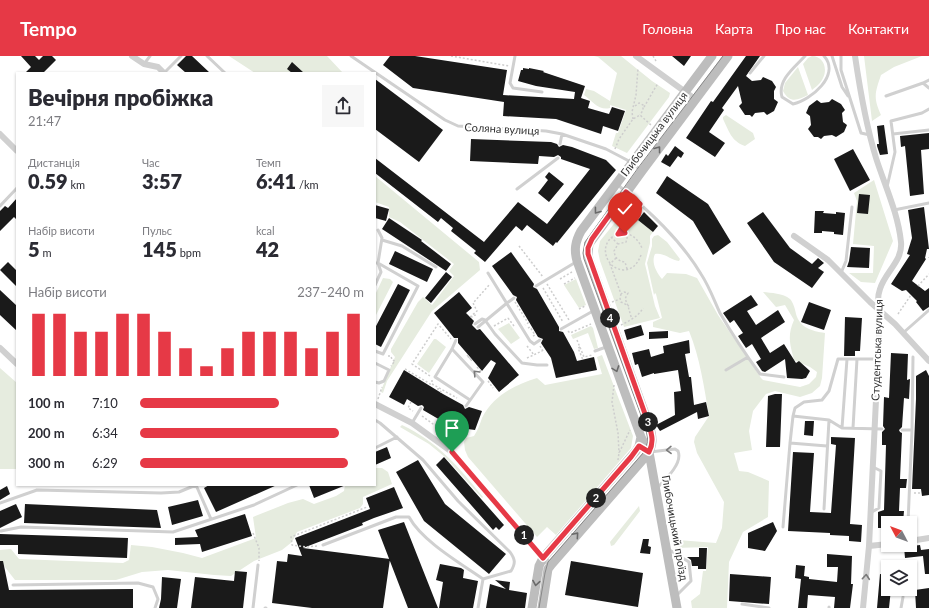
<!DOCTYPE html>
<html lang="uk">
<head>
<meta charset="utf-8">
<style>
  body { margin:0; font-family:Lato,sans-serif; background:#f7f7f7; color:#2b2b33; height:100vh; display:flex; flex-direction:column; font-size:15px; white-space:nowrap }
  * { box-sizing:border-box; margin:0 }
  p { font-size:13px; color:#7c7c81 }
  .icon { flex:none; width:22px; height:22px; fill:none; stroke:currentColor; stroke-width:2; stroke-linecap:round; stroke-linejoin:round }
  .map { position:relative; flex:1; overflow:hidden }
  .panel { position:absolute; left:16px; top:16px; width:360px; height:414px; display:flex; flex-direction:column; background:#fff; border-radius:0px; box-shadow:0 1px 3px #0004 }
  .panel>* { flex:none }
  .needle { width:26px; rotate:311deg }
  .fabs { position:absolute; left:881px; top:460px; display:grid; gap:8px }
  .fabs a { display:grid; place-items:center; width:36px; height:36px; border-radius:0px; background:#fff; box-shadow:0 1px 3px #0004; font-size:20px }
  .pin { position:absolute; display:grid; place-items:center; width:34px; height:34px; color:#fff; margin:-41px -17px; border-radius:50% 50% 50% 0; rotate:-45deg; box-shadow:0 0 4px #0007 }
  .pin .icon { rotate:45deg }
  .km { position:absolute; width:20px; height:20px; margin:-10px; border-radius:50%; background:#222; color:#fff; font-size:11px; line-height:20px; text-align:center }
  .round { display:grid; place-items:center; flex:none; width:42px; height:42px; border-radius:0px; background:#f7f7f7 }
  .overview { display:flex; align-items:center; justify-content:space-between; height:68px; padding:0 12px }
  h1 { font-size:22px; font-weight:800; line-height:30px }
  .metrics { display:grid; grid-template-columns:repeat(3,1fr); gap:6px; height:68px; padding:4px 12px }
  .metrics div { display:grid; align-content:center }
  .metrics b { font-size:20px; font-weight:800 }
  .metrics small { font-size:11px; font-weight:400 }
  .metrics p { font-size:11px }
  .chart { height:112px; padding:8px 12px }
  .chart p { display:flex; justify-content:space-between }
  .chart svg { width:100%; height:72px; margin-top:4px; stroke:#e63946; stroke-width:6 }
  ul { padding:0 12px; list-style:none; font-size:13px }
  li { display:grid; grid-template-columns:64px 48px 1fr; align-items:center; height:30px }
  li i { height:10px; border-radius:5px; background:#e63946 }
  header { display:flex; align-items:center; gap:24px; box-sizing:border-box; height:56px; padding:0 20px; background:#e63946; color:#fff }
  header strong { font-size:19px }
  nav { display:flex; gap:22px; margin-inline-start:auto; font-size:14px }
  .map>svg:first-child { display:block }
  .green { fill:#e6ecdf }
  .building { fill:#1a1a1a }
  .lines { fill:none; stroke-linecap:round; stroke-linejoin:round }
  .path { stroke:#cdcdcd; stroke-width:1.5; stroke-dasharray:2 2; stroke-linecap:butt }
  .service { stroke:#d0d0d0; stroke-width:3 }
  .minor { stroke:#d0d0d0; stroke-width:6 }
  .secondary { stroke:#bdbdbd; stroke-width:9 }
  .tram { stroke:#888; stroke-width:1 }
  .oneway { stroke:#6a6a6a }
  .oneway2 { stroke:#7a7a7a }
  .route-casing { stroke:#fff; stroke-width:8 }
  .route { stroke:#e63946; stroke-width:5 }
  .labels { text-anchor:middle; stroke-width:4; stroke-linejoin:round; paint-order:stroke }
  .street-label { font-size:11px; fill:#333; stroke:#fff }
</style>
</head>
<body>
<header>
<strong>Tempo</strong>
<nav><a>Головна</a><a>Карта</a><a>Про нас</a><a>Контакти</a></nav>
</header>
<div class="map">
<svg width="929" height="552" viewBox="0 0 929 552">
  <rect width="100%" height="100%" fill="#fff"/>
  <path class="green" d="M229 0H327L343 17H255Z
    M594 0H621L652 25 670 37 669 41 627 97 612 90 616 77H618L626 54 610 49V52C599 55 592 45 584 39L586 33 594 35 610 45 617 17 598 1Z
    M812 0C823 0 828 12 823 22 821 27 816 31 812 34L803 8 808 2Z
    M864 0H922L894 11 881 19C875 37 873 41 881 59L872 65Z
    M798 11 808 39C798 44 790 48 783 35L785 27Z
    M726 59 753 77 755 83 745 90C731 85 729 75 723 63V61Z
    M375 120 479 206 480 214 432 255 387 325 383 337 381 336 382 332 395 301 391 296V293L418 246 423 241 432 249 454 220 449 215 454 208 400 166 389 161V151L375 146Z
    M874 124 893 185 875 227 861 226 849 217H873L874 190 853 188 857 145 854 137Z
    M626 153 653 176 650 180V187L645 208 655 250 660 262 624 271 600 205 598 195 600 185Z
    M658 179 667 186 680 203 679 205C670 204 664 196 655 198 651 206 656 216 662 223L667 217 686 218 697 222 718 259 761 322 763 324 800 331 809 328 816 321 817 316 810 311 794 304C790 288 787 280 794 264L785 249 776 251 763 236C771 237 783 237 790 243 793 246 795 253 796 258 800 272 812 275 825 277L822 322 820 330 812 337 800 341 775 335 766 338 753 355 749 375 752 394 734 397 739 415 748 416 769 425 768 461 743 476 729 506 727 552H692L691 545 700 538 703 515H706L708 491 675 492 663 433 666 429 678 484 716 487 722 472 724 446 697 397 694 386 695 381 709 360C704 331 700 302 689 275L680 277 653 271V266L662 262 656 238 655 237 654 239 647 207 652 190V183L654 180Z
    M383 222 390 223 393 226 375 261V239Z
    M576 223 586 249 579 252 564 229Z
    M509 267 520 282 511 288 498 273Z
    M591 270 593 272 598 292 594 293 588 277 573 283 571 279Z
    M434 283H436L446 291 429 317 417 308Z
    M602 299 633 380 631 392 556 479 547 471 537 481 468 401 465 394 464 386 466 382 474 380C478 374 480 368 482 362 493 340 514 329 537 322L545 329 602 318 597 301Z
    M0 312 17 327V413H0Z
    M402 369C438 386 459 411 483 441L482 442 445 401 429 388 400 371Z
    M375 412H382L388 416 392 428 363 441V448L360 452 297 476 292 486 282 494 254 505 231 520 214 519 168 514 142 516 116 524H15L1 506H0V494L11 493 19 503 123 507 129 504 131 489 152 491 183 497 202 502 256 482 253 461 288 447 303 443 314 448 336 440 344 435 345 429H375Z
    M639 450 640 455 614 489 611 490 610 486Z"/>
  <path class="building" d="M21 0H35L39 4 43 0H52L56 4 43 17H25L31 11Z
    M186 0H192L210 17H186L177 9Z
    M390 0H415L507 14 503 39 574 43 575 36 536 30 518 25 521 14H523V12L529 13V12L544 15 543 16 585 30 581 42 590 45 588 52 609 58 612 51 625 55 618 75 603 70 601 78 556 63 503 60 504 46 413 32 383 9Z
    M672 0H691L684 10Z
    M746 0H760L746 20 752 25 761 24 763 21 772 25 776 31 774 35V43L778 46 774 55 767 59 764 56 755 57 752 61 750 59H745L739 50 742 47 738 30 722 52 724 54 709 76 725 87 715 101 686 82 711 45 713 46Z
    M292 6 304 17H292L287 13Z
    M375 23 443 74 419 106 375 73Z
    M832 43 841 48 845 54 842 57 843 66 847 69 844 76 836 81 832 79 824 80 821 83 818 81H814L808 73 811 69 810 60 806 57 809 50 817 44 821 47 829 46Z
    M884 69 888 98 880 99 877 90V88H879L877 70Z
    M929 77V93L921 94 924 138 910 140 905 90 901 91 900 80Z
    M471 83 551 86 557 88 559 91 563 89 572 91 606 104 616 114 557 187 556 186 553 190 527 169 522 175 516 170 485 206 474 197 476 195 451 175 453 172 441 162 438 166 375 117V102L484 186 518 146 547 168 590 113 561 103V101L558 99 554 101 539 100 538 108 470 105Z
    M675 90 684 97 681 102 678 100 670 111 661 106 666 98 668 100Z
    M853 93 870 124 850 135 834 103Z
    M549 116 564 128 549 146 538 137 548 124 545 121Z
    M667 120 708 148 731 186 713 199 693 165 656 137Z
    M859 138 870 139 868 158 857 157Z
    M17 142V164L14 161 0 175V155L5 150 8 152Z
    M375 149 389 153 386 165 375 162Z
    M924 151 929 193H927L925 202 926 203 912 225 925 235 929 232V251L923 255 916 246 917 245 906 234 902 235 891 228 910 199 907 198 912 182 908 154Z
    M815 155H824L823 157 836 158V156L845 157 843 179 834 178V176L822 175V177H814Z
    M644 156 658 170 653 176 638 164Z
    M763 156 790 192 812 208 818 202 824 207 818 212 824 216 812 232 774 206 747 167Z
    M389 162 422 184 421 185 451 208 446 215 382 173Z
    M851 191 870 192 869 212 847 211 849 205Z
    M395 195 433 213 427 226 389 208Z
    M511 196 534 228 533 231 537 233 559 271V275L563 276 574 296 577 305 594 301 597 314 556 322 551 302 541 287 543 283 538 281 516 244 517 241 513 239 492 210Z
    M8 206 17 215V231L0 214Z
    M446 216 452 221 431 247 425 242Z
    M398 228 410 234 381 291 375 288V272Z
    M0 234 17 250V275L0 259Z
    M459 236 472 252 466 257 474 265 472 269 477 274 480 273 519 319 499 336 488 322 496 307 491 304 482 315 458 287V282H454L434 257Z
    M751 239 758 249 747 255 756 269 778 254 785 266 761 282 770 297 784 288 796 307 799 305 810 315 806 322 802 323 787 322 785 303 765 316 762 315 756 306 761 303 752 288 746 292 738 280 743 277 734 264 730 267 723 257Z
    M809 246 831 254 824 274 801 266Z
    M845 261 862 262 860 295H855V300H844Z
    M641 269 644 279 627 284 624 274Z
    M668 275V282L649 283V276Z
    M689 284 690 297 685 298 689 321H691L694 349 706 346 709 360 698 363 697 356 660 375 656 369 675 359 674 336 681 335 678 314 654 318V317L642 321 638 308 635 309 632 297 649 293 651 301 664 297 663 290Z
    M891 297 908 298 907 324 910 323 909 343 904 342 902 371 899 374 900 376 902 377 900 423H907L906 432H900L899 455H904L903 467H888V472H878V456L884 454 886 389H882V376L885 373 883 370 884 341 889 342Z
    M404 314 443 338 463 349 465 353 469 351 482 355 475 374 460 372 458 369 454 371 447 368 423 354 424 351 422 349 418 350 407 343 404 349 389 341Z
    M926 314 929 320V439L922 440 921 433H912L916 343V320Z
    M775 338H782L780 391H766L768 340Z
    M805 365H814L813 380 804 379Z
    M831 381 855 382 850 468 862 469 861 486 849 485V480L830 479V477L788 475 793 396 814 397 810 456 831 457 836 389 831 388Z
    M387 391 391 402 375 409V396Z
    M444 401 504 469 499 474 496 471 493 474 436 409Z
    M418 404 445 448 506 498 489 518 424 465 396 416Z
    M209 429H277L216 456 204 432Z
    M309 429H346L314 442Z
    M7 430 10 438 0 444V434Z
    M394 431 403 452 374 462 362 467 363 469 303 492 390 503 383 552H312L272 547 277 505 287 506 288 498 302 500 295 482 370 453 366 442Z
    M198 444 203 460 172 469 168 451Z
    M16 448 22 461 0 472V455Z
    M25 448 157 454 161 472 24 467Z
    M245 458 252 480 202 496 200 488 175 489V482L198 481 195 474Z
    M404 466 436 547 438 552H408L378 474Z
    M773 466 777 475 765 495 748 492V477Z
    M0 478 128 482 127 502 18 498V489H0Z
    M643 483H649L648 490 651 491 650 498 640 497Z
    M920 489 921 494 929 493V518H925L923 500 905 502 904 491Z
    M699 492H707L706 513H698V510H692L691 504 687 501H699Z
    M827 498 852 500 851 528H853L850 552H834L835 541 808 539 807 552H798L801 523 795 522 796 509 805 510 804 520 809 521V523L837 526 838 511H827Z
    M0 505H3L9 534 133 533V552H0Z
    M571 505 643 517 638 551 565 539Z
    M440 508 461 512 464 514 463 522 478 525 473 552H439L443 526 436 524Z
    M235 515 247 516 243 552H191L195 521 234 525Z
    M730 518 771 521 769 548 729 545Z
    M880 518 888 519V533H891L889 552H877Z
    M162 521 181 523 177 552H159L161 543Z
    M495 524 510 526 509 534 527 537 525 552H486L490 528 506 533Z
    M929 532V552H916L915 534Z"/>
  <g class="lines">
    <path class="path" d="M451 0 509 10
      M653 0 656 5
      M635 50 639 47 643 49V54L640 59
      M644 51 658 27
      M633 63 632 56 636 39 638 12
      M615 93 619 83 633 63 640 59 651 69
      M618 177 637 151
      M611 181 618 188
      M519 190 543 221
      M641 199C638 207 633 214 623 214 616 213 611 210 608 204 596 182 629 163 642 192
      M929 201V202
      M616 202 610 208 621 238 624 236 628 237 625 243C629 250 629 256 632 263
      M627 213 625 206C618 205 615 202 614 195L618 188 626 186 628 178
      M560 223 572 216
      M547 228 569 264
      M564 228 575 222
      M918 230 929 218
      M543 232 563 266
      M621 238 620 242 621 246 629 250
      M515 246 528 267 525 269
      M612 246 620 243
      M579 253 585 250
      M898 258 911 239
      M471 260 472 261 475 259V260L474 261
      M470 261 477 255 473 247 490 228
      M508 262 514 270
      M621 269C629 265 639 260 643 252
      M494 270 508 262
      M528 272 530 271 535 279 533 280
      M568 275 570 277 591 268
      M577 284 584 301 592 299
      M527 290 534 299
      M540 290 544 297
      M580 291 578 292 583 304
      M467 299 472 305 468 300V302
      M388 300H391L392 304 395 305 391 310
      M527 302 542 295
      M477 311 482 316
      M405 313 432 329
      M430 320 412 308 438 268 451 283
      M432 324V328L457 342
      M488 325 493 332
      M614 329 612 346 618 377 619 397
      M438 332V334L443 337
      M378 343 382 331
      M411 346 408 352 413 355
      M422 360 433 368 452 376
      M618 404 619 397 630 374
      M914 437H920
      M253 477 259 492V505
      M317 490 306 491 292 489 291 481 367 451"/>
    <path class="service" d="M207 0 225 17
      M351 0 445 64 458 70 546 75 562 78 606 93 627 104 641 114
      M515 0 510 27 513 32 542 36
      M805 0C795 11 777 24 782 41L793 48C811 44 841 19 824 0
      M832 0 842 31 848 40
      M841 0V14L861 77 870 79
      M144 8 150 0
      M164 17 181 0
      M750 17 764 0
      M923 27 929 32
      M886 40 923 27 929 24
      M893 78 929 74
      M560 88 562 78
      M618 129C649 155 680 183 701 218 709 230 714 244 720 257 732 278 746 299 760 318L784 321
      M887 131 895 96 891 65 922 57 929 53
      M517 133 558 102
      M0 150 17 132
      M894 154 929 147
      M382 184 402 190 436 211
      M375 207H378L418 230 383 298 375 295
      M488 217 530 285 534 288 540 284
      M841 217 846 205 852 151
      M375 229 381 216 378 207 382 182 378 174
      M536 230 576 206
      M485 264 495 278 522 307 537 309H547
      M475 268 482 263 485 264
      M478 271 507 247 514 242
      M561 273 593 255
      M903 277 929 254
      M456 284 452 293 435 321 470 344
      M452 293 483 326 466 350
      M595 295 606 291
      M375 307 389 314 384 325 379 327 375 326
      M726 314 748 301
      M793 360 795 352 804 346 822 344 829 335 838 303H878
      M412 367 421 352
      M842 372 847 303
      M853 372 857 303
      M902 374H912
      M827 390 790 387 793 360 829 364 842 372 882 373
      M375 392 397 381
      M452 396 457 372
      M650 396 675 393 678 395C683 407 666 423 658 431
      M196 429 211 463
      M0 447 37 434 161 437 179 436 196 429
      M824 453 829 364
      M870 457 879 452 881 415 873 411
      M908 467 912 374 913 301
      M783 471 790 387
      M1 475 21 471 173 476 254 449 297 429
      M323 489 396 461H409C422 485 460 507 483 523L511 515C516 507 515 503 510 496L458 445 423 404 380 367 375 364
      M668 493 689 506 691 525 676 540
      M13 529 138 527 153 531 158 543 155 552
      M742 548 769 552
      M253 552 258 509
      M265 552H266
      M478 552 483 523
      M829 552V551
      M901 552 903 541"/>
    <path class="minor" d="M132 0 144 8 158 11 164 17
      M636 0 695 43
      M855 0C860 34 866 69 876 102 885 130 898 157 901 186 903 205 885 216 880 233 877 241 878 252 880 260L869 490 863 552
      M0 78 17 95
      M794 180 828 204 870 246 895 268 929 305
      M0 292 17 308
      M375 348 412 367 452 396 543 502 551 509
      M910 485 929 482
      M869 490 888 488"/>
    <path class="secondary" d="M532 552 539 510 543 502 636 395 639 390 641 381
      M542 552 548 513 551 509 646 400C654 390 653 381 649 369L589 203 588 198 589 188 642 115 728 0
      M677 552 649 396 641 381 577 205C574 194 575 186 581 175L712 0"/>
    <path class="tram" d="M539 552 545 517 548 506 644 396 648 385 646 373 584 203 583 197 585 186 638 112 723 0"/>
  </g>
  <defs><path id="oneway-chevron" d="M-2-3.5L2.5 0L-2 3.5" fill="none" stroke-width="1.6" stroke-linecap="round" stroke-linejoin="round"/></defs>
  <g class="oneway">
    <use href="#oneway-chevron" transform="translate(658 93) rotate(-53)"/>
    <use href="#oneway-chevron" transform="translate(597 155) rotate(127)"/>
    <use href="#oneway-chevron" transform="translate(616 313) rotate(70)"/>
    <use href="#oneway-chevron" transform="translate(576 479) rotate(-49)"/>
    <use href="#oneway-chevron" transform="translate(536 527) rotate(99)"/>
  </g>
  <g class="oneway2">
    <use href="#oneway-chevron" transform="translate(476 317) rotate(-134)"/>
    <use href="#oneway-chevron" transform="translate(669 394) rotate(179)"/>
    <use href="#oneway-chevron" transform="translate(866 521) rotate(-85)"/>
  </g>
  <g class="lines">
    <defs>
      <path id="route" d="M452 396 543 502 631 401 639 390 649 396C654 386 652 379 649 369L588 198V192L592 183 626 136 640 148 631 157 618 178 625 177"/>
    </defs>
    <use href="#route" class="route-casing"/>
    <use href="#route" class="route"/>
  </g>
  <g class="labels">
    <g class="street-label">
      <text transform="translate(502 73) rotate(3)" y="4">Соляна вулиця</text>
      <text transform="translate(654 78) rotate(-53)" y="4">Глибочицька вулиця</text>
      <text transform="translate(877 294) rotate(-88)" y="4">Студентська вулиця</text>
      <text transform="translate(675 472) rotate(80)" y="4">Глибочицький проїзд</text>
    </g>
  </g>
</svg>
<div class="fabs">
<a><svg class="needle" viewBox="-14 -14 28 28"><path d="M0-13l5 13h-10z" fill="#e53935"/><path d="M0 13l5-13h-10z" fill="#7c7c81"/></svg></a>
<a><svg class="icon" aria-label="layers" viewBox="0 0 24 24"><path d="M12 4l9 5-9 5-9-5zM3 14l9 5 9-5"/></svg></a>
</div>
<div class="pin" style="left:452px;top:396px;background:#1e9e55"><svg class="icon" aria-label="arrive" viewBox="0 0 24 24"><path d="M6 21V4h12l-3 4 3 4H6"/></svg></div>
<div class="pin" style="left:625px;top:177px;background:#d93025"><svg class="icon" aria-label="check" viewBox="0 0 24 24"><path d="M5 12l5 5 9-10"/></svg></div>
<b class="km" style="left:524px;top:479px">1</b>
<b class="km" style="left:596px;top:442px">2</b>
<b class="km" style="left:648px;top:366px">3</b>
<b class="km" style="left:610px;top:262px">4</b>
<section class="panel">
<div class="overview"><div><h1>Вечірня пробіжка</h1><p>21:47</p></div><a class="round"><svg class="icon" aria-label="share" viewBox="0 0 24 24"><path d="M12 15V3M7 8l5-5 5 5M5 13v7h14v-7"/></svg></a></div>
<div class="metrics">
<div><p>Дистанція</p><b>0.59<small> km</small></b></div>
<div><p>Час</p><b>3:57</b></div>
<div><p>Темп</p><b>6:41<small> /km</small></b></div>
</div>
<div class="metrics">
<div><p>Набір висоти</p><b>5<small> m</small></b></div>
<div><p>Пульс</p><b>145<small> bpm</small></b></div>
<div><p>kcal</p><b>42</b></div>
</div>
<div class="chart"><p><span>Набір висоти</span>237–240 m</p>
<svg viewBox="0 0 160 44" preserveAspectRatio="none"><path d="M5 44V6M15 44V6M25 44V17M35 44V17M45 44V6M55 44V6M65 44V17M75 44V27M85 44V38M95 44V27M105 44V17M115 44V17M125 44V17M135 44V27M145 44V17M155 44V6"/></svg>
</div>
<ul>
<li><b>100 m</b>7:10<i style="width:62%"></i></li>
<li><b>200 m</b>6:34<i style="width:89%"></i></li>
<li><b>300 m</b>6:29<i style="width:93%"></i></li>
</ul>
</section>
</div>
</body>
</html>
